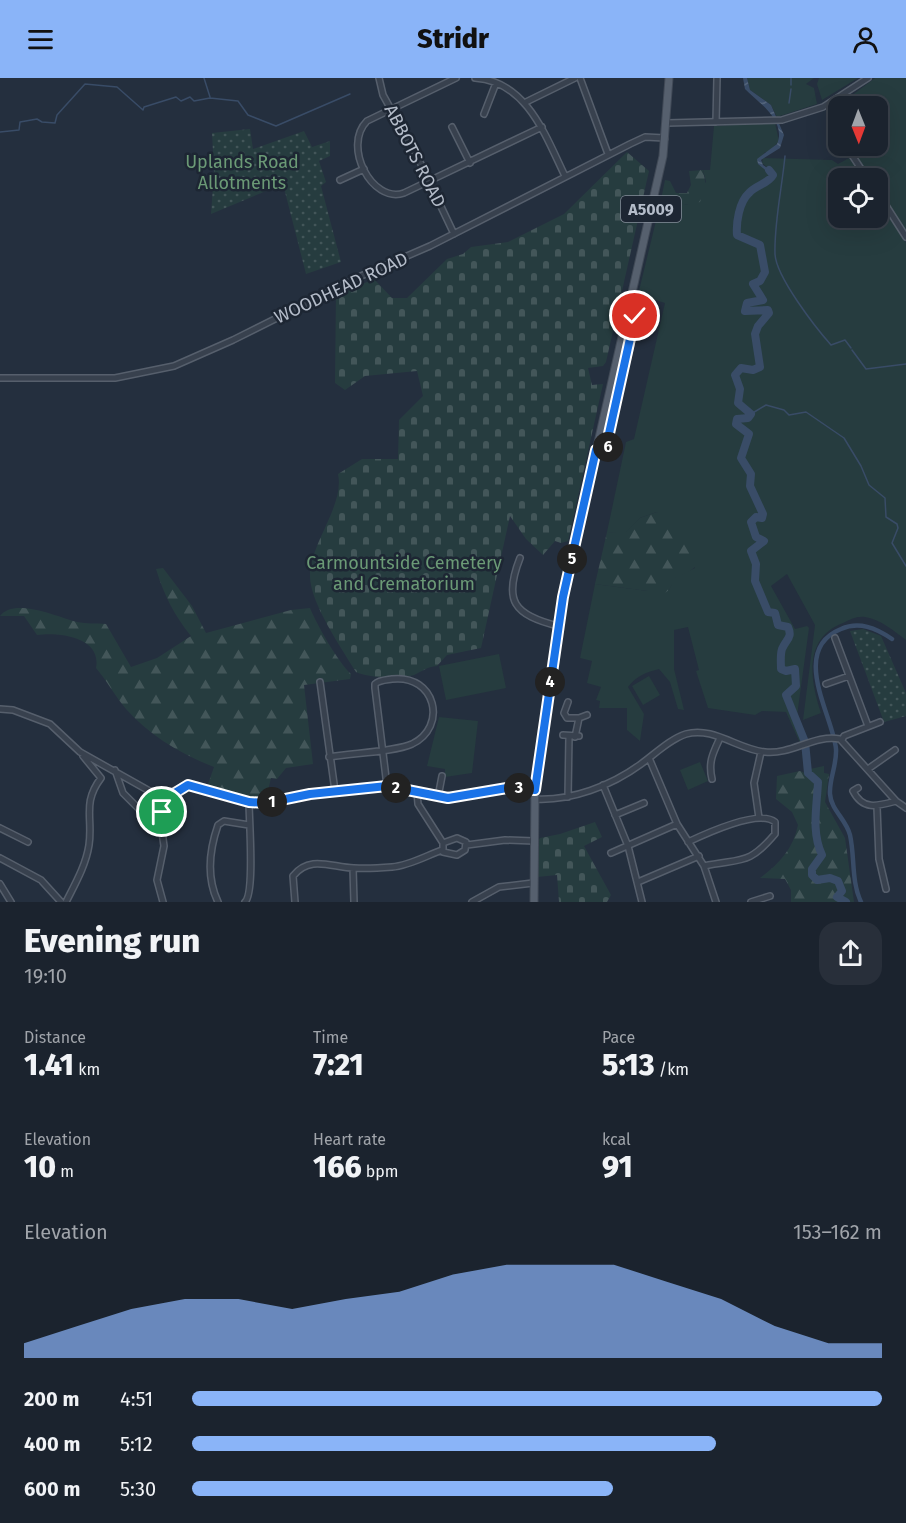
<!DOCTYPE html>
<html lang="en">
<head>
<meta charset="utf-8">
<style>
  body { margin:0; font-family:"Fira Sans",sans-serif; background:#282f3a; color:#f1f3f6; height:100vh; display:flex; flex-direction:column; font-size:22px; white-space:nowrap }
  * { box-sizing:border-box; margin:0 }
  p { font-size:20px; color:#a0a4aa }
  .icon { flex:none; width:33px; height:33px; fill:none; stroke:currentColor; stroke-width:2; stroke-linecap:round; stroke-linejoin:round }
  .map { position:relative; height:824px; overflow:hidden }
  .drawer { display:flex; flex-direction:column; background:#1b232e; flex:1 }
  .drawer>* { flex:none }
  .needle { width:39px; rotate:179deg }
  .fabs { position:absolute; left:828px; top:18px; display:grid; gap:12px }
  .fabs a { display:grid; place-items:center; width:60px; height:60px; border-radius:12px; background:#1b232e; box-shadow:0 6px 24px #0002,0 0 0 2px #39404a; font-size:30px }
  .pin { position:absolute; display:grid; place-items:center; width:51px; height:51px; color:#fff; margin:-26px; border:3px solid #fff; border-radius:50%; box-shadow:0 2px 6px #0007 }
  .km { position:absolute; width:30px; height:30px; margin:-15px; border-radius:50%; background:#222; color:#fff; font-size:16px; line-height:30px; text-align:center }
  .round { display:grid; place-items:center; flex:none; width:63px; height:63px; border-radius:18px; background:#282f3a }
  .overview { display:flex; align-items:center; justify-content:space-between; height:102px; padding:0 24px }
  h1 { font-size:33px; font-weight:800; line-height:45px }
  .figures { display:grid; grid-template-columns:repeat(3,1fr); gap:9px; height:102px; padding:6px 24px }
  .figures div { display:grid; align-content:center }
  .figures b { font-size:30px; font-weight:800 }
  .figures small { font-size:16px; font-weight:400 }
  .figures p { font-size:16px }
  .chart { height:168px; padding:12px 24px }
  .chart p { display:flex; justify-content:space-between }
  .chart svg { width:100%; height:108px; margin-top:6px; fill:#8ab4f8; opacity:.7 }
  ul { padding:0 24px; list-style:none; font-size:20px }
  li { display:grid; grid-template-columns:96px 72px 1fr; align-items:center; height:45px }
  li i { height:15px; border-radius:8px; background:#8ab4f8 }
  header { display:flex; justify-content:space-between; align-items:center; height:78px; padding:0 24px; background:#8ab4f8; color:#111; font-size:27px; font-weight:800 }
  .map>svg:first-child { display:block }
  .green { fill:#263c3f }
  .forest { fill:url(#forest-firs) }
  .cemetery { fill:url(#cemetery-stones) }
  .garden { fill:url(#garden-dots) }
  .water { fill:url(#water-waves) }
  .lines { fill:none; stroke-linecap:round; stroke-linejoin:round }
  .stream { stroke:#394c67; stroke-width:1.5 }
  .canal { stroke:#394c67; stroke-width:4.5 }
  .river { stroke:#394c67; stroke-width:8 }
  .minor-casing { stroke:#565f6c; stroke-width:8 }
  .major-casing { stroke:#414a57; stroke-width:9 }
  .minor { stroke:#38414e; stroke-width:5 }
  .major { stroke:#56606e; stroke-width:7 }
  .route-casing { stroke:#fff; stroke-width:12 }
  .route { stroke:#1a73e8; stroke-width:8 }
  .labels { text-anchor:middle; stroke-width:5; stroke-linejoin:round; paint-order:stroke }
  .shield { fill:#1d2633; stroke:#878f9c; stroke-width:1.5 }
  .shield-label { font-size:16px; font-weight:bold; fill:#b4bcc9 }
  .street-label { font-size:18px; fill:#b4bcc9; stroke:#1d2633 }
  .park-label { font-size:18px; fill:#6b9a76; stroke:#1d2633 }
</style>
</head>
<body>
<header><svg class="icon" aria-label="menu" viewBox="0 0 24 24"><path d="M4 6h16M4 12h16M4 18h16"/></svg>Stridr<svg class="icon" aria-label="person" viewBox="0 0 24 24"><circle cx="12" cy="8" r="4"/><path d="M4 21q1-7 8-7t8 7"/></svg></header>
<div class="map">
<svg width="906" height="824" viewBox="0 0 906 824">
  <defs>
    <pattern id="forest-firs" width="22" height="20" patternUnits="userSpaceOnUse" patternTransform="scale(1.5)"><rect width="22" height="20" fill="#263c3f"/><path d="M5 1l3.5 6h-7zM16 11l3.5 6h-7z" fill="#435659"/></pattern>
    <pattern id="cemetery-stones" width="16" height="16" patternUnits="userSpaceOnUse" patternTransform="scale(1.5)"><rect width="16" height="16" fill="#263c3f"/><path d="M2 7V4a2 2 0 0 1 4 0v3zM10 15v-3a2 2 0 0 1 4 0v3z" fill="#435659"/></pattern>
    <pattern id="garden-dots" width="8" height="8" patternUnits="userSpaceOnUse" patternTransform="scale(1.5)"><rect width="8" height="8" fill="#263c3f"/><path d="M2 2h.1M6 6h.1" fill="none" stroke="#435659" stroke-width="1.8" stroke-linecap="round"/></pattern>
    <pattern id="water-waves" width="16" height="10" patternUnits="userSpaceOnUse" patternTransform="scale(1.5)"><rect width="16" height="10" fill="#394c67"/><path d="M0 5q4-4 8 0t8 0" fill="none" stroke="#53647b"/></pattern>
  </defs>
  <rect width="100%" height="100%" fill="#242f3e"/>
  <path class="green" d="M747 0H814L806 6 814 10 817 26 777 39 771 27 750 12Z
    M819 0H858L822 22 817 6Z
    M875 0H906V153L878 109V100H871L851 72 850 68H878V28L839 27Z
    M775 45 779 63 769 74H765L758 86 775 99 773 94 762 85 763 80 832 82 838 86 849 80 863 100H838V140H878V122L906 165V562C894 553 880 541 865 539 856 538 850 542 843 545 803 560 810 603 821 635L803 642 815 547 787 496 771 508 795 551 807 548 809 550 797 638 807 663 800 665 786 634 762 633 755 637 708 630 696 593 699 592 688 549 674 552V591L684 632 678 631 670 604 659 591C647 594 636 598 628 609L644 636 640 663 627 652V630H599L600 623 596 622 601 609 587 605 592 583 580 580 595 506 648 513 669 512 674 500 695 490 657 434 640 440 625 456 607 454 626 364 634 361 665 225 638 217 661 122 689 127 706 104 703 92H710L714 48Z
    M499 576 506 610 446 622 439 588Z
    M649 598 660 617 643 627 632 608Z
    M439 639 478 643 472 695 445 699V691L427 688Z
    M700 684 708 703 688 712 680 692Z"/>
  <path class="forest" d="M703 92 706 108 700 124 689 127 661 122 665 102 670 103 676 115H687L691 107 689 93Z
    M657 434 681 448 699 466C699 490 696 491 675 500L669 512 658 520 648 513 595 506 607 454 625 455 640 440Z
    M163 490 192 528 206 555 291 532 310 530C317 547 338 584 351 596L350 601 304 607 313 686 286 690 277 701 271 700 266 721 255 722 207 709 214 689C182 677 149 657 126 631 115 618 107 603 96 590 102 559 59 554 37 557L24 538H0C14 519 58 539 77 544 86 546 96 545 106 546L131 589 157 580 191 558C174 537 164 517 156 491Z
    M809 672 810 691 824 688V695L829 696 825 724 845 760 854 824H791V812L785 801 760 800C779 786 793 771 798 747L792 734 776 721 777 698 800 693 805 695 802 674Z"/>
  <path class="cemetery" d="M627 74 649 93 606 284 603 288 588 290 592 307 603 306 568 463 561 465 555 463 543 477 526 461 510 438 481 570 447 577 437 588C426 589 423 593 414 597 402 601 367 600 356 594 342 571 310 525 310 498 310 465 345 427 338 396L362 381H398L399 342 423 318 417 293 365 298 345 312 335 305 336 214 350 206 353 210 374 201 392 220H407L447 181 463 176 471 169 508 164 564 136Z
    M595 744 602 759 584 768 611 817 607 824H559L557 797 537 799V764L540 760 560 756Z"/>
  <path class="garden" d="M250 51 253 71 304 53 312 69 330 63V78L319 83 326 104 321 108 341 184 306 196 283 106 211 136 214 94 212 55Z
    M863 551 881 558 906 615V638L884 644 850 553Z"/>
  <path class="water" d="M743 0H747L750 12 771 27 784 57 780 70 761 82 763 87 773 94 774 101 769 100 770 96 758 86 757 81 777 66C787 43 758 24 745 11Z"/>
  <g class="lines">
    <path class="stream" d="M204 0 210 19
      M791 7V0
      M789 25 791 11
      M0 54 19 52 20 44 37 41 42 44 55 45 57 37 85 6 117 9 143 32 144 29 176 19 181 23 190 19 194 23 210 20 238 23 248 37 276 48 350 16
      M785 78C782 110 774 145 775 176 776 199 816 250 831 267L845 262 851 270
      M852 272 866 291 906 286
      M751 336 766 327 784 332 789 337 806 334 844 360 861 388 869 407 885 420 886 439 897 446 898 450 892 465 906 488"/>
    <path class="canal" d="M861 824C851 803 855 779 850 757 846 741 831 732 830 716 829 701 837 687 836 671 833 638 789 572 841 551 859 543 876 550 892 561"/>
    <path class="river" d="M769 92 773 97C768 106 756 107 749 115 739 124 736 145 737 157L760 167 765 194 760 203 753 206 763 222 747 225 745 233 768 232 769 235 758 248 755 256 760 289 753 292 741 290 735 297 740 311 738 325 751 336 748 340 737 341 736 346 749 356 741 380 751 396 750 408 763 436 762 440 756 439 751 444 756 459 764 463 751 473 756 486 755 503 768 534 775 535 778 547 788 549C793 560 786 561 782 571 780 577 781 585 781 591L786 593 795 591 796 608 786 617 805 664 808 695 818 704C817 728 811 754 822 777L812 791V797L817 802 830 800 838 803 842 813 837 819 846 824"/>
    <defs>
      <path id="minor" d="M379 0 383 17 419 82 454 156
        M456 0 367 43C342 68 372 126 404 115L542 49
        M475 0C527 3 546 59 565 98
        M580 0 608 76
        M833 24 838 35
        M524 25 575 0
        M484 36 496 5
        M716 44 717 0
        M667 45 782 42 823 29 868 0
        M452 49 470 85
        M846 68 867 100
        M340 102 364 91
        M878 115 906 159
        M0 300H115L174 288 233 262 361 198 430 168 630 66 645 59 665 60
        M596 372 604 373 608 370V360L640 228 639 225 630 222
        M520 480C503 523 514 537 558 548
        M835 560 868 648
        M320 604 335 713
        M826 606 849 598
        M568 624 564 635 567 640H579
        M0 631 13 632 50 646 80 674 153 715 164 717 188 707 249 724 265 725 310 716 387 708 448 720 507 710 535 712
        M563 657 579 658
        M575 659 579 640 587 637
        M842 662 844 658 880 644
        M329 679C351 675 394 674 412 666 448 649 436 596 392 601 385 602 379 602 375 606V610L387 708
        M649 680 677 746 704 788 716 824
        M868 691 895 672
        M115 692 123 715 160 752
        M712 701C708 684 713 675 720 660
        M603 707 628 768 642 824
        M858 710 853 713C863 733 878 728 896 723
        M417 714 418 726 443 765
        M438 719 442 698
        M568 719 569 658
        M535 721C571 723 611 708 641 686 655 676 670 661 686 656 713 648 739 672 765 674 792 677 814 656 840 661L896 723 906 730
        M877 729 879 781 886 811
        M615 737 644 725
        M759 740 754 705 761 674
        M0 750 28 764
        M457 760 466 764 465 772 457 777 443 774V765Z
        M688 764C705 756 759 731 775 744V756C748 788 741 780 704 788
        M467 767 505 762 534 763
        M611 775 677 746
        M0 780 41 802 61 824
        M353 790 354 824
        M638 804 699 778
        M0 806 11 824
        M66 824C75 806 86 787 89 767 93 740 82 725 101 700L83 678
        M163 824 157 802 164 768 160 739 175 715
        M218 824C206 799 209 773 218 747L224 743 249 747
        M245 824C255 815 249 742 249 724
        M295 824 293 798C310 776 333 790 354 790 367 791 380 790 392 789 408 788 426 778 442 772
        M472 824 499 809 533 805
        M751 824 770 818"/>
      <path id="major" d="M534 824 535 712 563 519 663 78 669 0"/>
    </defs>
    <use href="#minor" class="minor-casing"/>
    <use href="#major" class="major-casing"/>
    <use href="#minor" class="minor"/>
    <use href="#major" class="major"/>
  </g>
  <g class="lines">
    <defs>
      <path id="route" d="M162 734 172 723 175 715 188 707 249 724 266 725 310 716 387 708 448 720 507 710 535 712 563 519 596 372 604 373 608 370V360L635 238"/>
    </defs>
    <use href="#route" class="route-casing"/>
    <use href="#route" class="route"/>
  </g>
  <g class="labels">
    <rect class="shield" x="621" y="118" width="60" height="26" rx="4.5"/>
    <g class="shield-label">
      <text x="651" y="137">A5009</text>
    </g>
    <g class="street-label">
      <text transform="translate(415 78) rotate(63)" y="6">ABBOTS ROAD</text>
      <text transform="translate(341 210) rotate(-25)" y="6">WOODHEAD ROAD</text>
    </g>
    <g class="park-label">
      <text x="242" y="90">Uplands Road<tspan x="242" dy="21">Allotments</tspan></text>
      <text x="404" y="491">Carmountside Cemetery<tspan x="404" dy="21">and Crematorium</tspan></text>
    </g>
  </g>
</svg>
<div class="fabs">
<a><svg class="needle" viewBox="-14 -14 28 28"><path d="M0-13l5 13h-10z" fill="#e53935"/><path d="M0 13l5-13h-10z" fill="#a0a4aa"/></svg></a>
<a><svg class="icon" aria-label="locate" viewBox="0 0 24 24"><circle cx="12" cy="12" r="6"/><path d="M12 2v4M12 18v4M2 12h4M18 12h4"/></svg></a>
</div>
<div class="pin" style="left:162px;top:734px;background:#1e9e55"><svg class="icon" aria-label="arrive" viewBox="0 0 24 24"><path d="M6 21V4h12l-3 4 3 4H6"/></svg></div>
<div class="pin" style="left:635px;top:238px;background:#d93025"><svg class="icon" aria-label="check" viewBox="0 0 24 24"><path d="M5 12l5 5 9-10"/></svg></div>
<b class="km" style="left:272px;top:724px">1</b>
<b class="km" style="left:396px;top:710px">2</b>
<b class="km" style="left:519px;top:710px">3</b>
<b class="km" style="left:550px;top:604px">4</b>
<b class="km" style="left:572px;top:481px">5</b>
<b class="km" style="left:608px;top:369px">6</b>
</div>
<section class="drawer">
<div class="overview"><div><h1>Evening run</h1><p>19:10</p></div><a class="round"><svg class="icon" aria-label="share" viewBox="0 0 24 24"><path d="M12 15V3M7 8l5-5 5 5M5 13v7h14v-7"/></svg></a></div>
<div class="figures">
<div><p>Distance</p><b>1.41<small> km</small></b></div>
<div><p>Time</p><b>7:21</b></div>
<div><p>Pace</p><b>5:13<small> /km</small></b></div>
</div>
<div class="figures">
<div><p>Elevation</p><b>10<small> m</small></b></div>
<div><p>Heart rate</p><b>166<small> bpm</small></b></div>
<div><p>kcal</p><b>91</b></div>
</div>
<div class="chart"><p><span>Elevation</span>153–162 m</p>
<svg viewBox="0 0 160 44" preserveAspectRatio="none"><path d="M0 44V38L10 31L20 24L30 20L40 20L50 24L60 20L70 17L80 10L90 6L100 6L110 6L120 13L130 20L140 31L150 38L160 38V44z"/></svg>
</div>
<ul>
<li><b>200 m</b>4:51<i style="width:100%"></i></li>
<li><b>400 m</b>5:12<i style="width:76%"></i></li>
<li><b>600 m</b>5:30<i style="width:61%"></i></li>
</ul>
</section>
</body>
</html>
